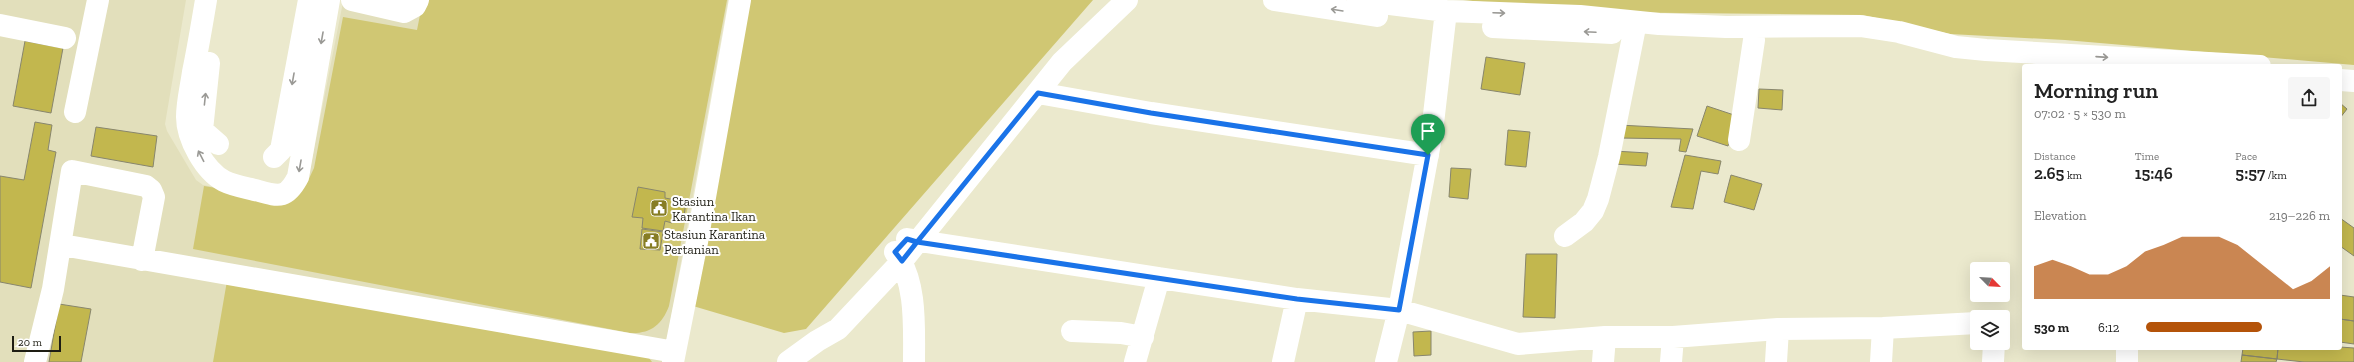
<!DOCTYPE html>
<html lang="en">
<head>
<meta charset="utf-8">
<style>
  body { margin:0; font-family:"Zilla Slab",serif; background:#f6f6f6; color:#222; height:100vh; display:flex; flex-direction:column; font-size:15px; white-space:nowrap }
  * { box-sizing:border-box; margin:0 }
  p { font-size:13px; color:#767676 }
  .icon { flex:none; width:22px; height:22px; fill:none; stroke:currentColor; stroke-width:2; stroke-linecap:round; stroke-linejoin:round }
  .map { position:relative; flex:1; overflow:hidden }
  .panel { position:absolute; left:2022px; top:64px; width:320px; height:286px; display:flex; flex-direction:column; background:#fff; border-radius:4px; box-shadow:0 4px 16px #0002 }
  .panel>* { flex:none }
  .needle { width:26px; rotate:114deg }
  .tools { position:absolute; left:1970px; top:262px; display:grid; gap:8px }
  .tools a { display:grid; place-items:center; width:40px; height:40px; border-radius:4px; background:#fff; box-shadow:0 4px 16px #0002; font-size:20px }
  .scale { position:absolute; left:12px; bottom:10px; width:49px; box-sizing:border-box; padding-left:4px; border:2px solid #1e1d13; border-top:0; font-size:11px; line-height:14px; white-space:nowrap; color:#1e1d13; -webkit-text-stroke:3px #fff; paint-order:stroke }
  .pin { position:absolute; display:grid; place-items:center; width:34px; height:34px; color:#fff; margin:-41px -17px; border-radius:50% 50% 50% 0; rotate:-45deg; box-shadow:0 0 4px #0007 }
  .pin .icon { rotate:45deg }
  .round { display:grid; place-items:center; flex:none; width:42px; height:42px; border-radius:4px; background:#f6f6f6 }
  .summary { display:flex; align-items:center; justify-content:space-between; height:68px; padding:0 12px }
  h1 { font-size:22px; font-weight:600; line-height:30px }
  .stats { display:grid; grid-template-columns:repeat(3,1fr); gap:6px; height:68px; padding:4px 12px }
  .stats div { display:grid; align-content:center }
  .stats b { font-size:17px; font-weight:600 }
  .stats small { font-size:11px; font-weight:400 }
  .stats p { font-size:11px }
  .chart { height:112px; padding:8px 12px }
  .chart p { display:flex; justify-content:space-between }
  .chart svg { width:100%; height:72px; margin-top:4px; fill:#b45309; opacity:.7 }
  ul { padding:0 12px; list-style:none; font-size:13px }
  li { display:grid; grid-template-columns:64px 48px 1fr; align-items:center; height:30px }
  li i { height:10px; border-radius:5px; background:#b45309 }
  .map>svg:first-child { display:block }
  .built { fill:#e2dfbb }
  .green { fill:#d0c773 }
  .building { fill:#c2b74e; stroke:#88866d }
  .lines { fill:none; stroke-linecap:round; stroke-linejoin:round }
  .minor { stroke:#fff; stroke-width:22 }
  .oneway { stroke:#9a9995 }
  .route-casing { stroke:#fff; stroke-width:8 }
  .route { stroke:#1a73e8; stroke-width:5 }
  .labels { text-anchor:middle; stroke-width:4; stroke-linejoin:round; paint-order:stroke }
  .poi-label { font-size:13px; fill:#1e1d13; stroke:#fff; text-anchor:start }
</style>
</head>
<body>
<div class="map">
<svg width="2354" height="362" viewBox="0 0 2354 362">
  <rect width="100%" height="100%" fill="#ebe9cd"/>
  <path class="built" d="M0 0H186L165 124 167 131 196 180 203 185 281 199 308 180 343 2 423 0H728L663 362H0Z"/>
  <path class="green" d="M423 0H727L669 306C662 325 650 334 630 333L193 249 204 186 272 197 306 185 314 168 343 17 417 30Z
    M750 0H1093L806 329 784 333 693 306Z
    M1463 0H2354V65L2065 40 1950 34 1863 15 1582 12Z
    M228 275 646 354 652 362H213Z"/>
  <path class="building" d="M25 41 63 48 51 113 13 106Z
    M1486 57 1525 63 1520 95 1481 89Z
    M1759 89 1783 90 1782 110 1758 108Z
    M2340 103 2347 109 2340 118Z
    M1707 106 1737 116 1728 146 1697 136Z
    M35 122 52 125 48 150 56 152 31 288 0 282V176L24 180Z
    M1619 125 1693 129 1686 152 1679 151 1681 139 1619 138Z
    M96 127 157 136 153 167 91 156Z
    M1508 130 1530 132 1526 167 1505 165Z
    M1614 151 1648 153 1646 166 1613 164Z
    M1685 155 1721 161 1718 174 1701 171 1693 209 1671 207Z
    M1451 168 1471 169 1468 199 1449 197Z
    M1731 175 1762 184 1754 210 1724 202Z
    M638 187 665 192V198L686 202 684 216 674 215 672 223 665 221 663 231 642 228 643 218 632 217Z
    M2340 218 2354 228V256L2340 246Z
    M642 229 663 232 660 250 640 249Z
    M1526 254H1557L1555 318 1523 317Z
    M2340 295 2354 297V321L2340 319Z
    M59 304 91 309 81 362H49Z
    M2340 319 2354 321V344L2340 342Z
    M1431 331V355L1414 356 1413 332Z
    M2340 347 2354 348V362H2304L2277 359 2278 348Z
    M2243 348H2278L2277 359 2242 355Z
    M2242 355 2277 359 2276 362H2241Z"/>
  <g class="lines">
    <path class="minor" d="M206 0C202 24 198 48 193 72 191 87 187 102 187 117 187 139 205 171 224 181 234 186 248 188 259 191 280 197 287 198 298 177L329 0
      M352 0 404 12 415 6 418 0
      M1274 0 1377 16
      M1358 0 1446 11 1580 16 1659 24 1726 27 1860 26 1899 32 1956 47 1986 50 2260 66
      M0 25 65 38
      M1493 27 1612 33
      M209 63 202 130 218 144
      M2340 80 2354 81
      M1038 93 1151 113 1428 155
      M75 112 98 0
      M1739 140 1754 40
      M274 157 281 150 309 0
      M1565 236 1584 222 1593 211 1598 199 1609 157 1636 22
      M907 239 1159 278
      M62 245 675 352
      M895 252C917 281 914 327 914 362
      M1072 331 1121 333 1143 337
      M35 362 53 289 72 171 146 186 151 190 154 197 142 260
      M673 362 697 242 740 0
      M788 362 817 341 838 329 902 261 1062 62 1127 0
      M1135 362 1159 278 1297 299 1399 310 1432 132 1446 11
      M1283 362 1297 299
      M1386 362 1399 310 1518 344 1605 337H1673L1778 329 1883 328 1977 323
      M1603 362 1605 337
      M1671 362 1673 337
      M1776 362 1778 329
      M1881 362 1883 328
      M1993 362 1994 343
      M2127 362V348"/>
  </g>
  <defs><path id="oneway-shaft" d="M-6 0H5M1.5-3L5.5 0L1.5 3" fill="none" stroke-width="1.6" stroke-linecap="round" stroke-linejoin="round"/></defs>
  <g class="oneway">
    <use href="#oneway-shaft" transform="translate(1337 10) rotate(-171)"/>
    <use href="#oneway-shaft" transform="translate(1499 13) rotate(2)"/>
    <use href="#oneway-shaft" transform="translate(1590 32) rotate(-177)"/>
    <use href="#oneway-shaft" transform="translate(322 38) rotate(100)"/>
    <use href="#oneway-shaft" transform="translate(2102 57) rotate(4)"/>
    <use href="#oneway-shaft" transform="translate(293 79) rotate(100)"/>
    <use href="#oneway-shaft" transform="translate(205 99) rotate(-84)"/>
    <use href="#oneway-shaft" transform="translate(201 156) rotate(-117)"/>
    <use href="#oneway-shaft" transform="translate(300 166) rotate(100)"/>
  </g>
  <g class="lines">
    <defs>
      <path id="route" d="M1428 155 1151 113 1038 93 917 242 907 239 895 252 902 261 917 242 1297 299 1399 310 1428 155"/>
    </defs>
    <use href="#route" class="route-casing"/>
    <use href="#route" class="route"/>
  </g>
  <defs>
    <symbol id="civic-square" viewBox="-11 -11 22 22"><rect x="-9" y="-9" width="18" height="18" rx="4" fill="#877d24" stroke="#fff"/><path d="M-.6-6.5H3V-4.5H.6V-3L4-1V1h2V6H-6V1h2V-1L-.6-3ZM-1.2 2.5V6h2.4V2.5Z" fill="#fff"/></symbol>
  </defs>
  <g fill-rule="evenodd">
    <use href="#civic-square" x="649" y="198" width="20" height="20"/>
    <use href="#civic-square" x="641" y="231" width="20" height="20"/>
  </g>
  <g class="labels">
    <g class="poi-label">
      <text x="672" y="206">Stasiun<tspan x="672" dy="15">Karantina Ikan</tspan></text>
      <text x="664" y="239">Stasiun Karantina<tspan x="664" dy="15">Pertanian</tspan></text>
    </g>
  </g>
</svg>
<div class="tools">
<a><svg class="needle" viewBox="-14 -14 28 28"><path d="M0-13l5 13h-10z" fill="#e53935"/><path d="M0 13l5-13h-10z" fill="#767676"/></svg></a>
<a><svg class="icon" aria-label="layers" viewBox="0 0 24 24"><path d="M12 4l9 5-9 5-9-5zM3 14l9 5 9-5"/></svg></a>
</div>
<div class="scale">20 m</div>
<div class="pin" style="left:1428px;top:155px;background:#1e9e55"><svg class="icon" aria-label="arrive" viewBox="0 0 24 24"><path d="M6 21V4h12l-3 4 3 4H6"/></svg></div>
<section class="panel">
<div class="summary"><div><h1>Morning run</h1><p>07:02 · 5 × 530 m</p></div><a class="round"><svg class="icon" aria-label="share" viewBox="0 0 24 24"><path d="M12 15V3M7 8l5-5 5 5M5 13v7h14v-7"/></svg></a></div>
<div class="stats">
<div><p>Distance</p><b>2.65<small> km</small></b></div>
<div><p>Time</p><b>15:46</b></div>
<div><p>Pace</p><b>5:57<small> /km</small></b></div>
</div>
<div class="chart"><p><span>Elevation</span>219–226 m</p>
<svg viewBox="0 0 160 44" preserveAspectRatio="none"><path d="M0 44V24L10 20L20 24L30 29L40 29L50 24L60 15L70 11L80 6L90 6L100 6L110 11L120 20L130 29L140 38L150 33L160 24V44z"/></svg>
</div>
<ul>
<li><b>530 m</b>6:12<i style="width:63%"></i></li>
</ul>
</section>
</div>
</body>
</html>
